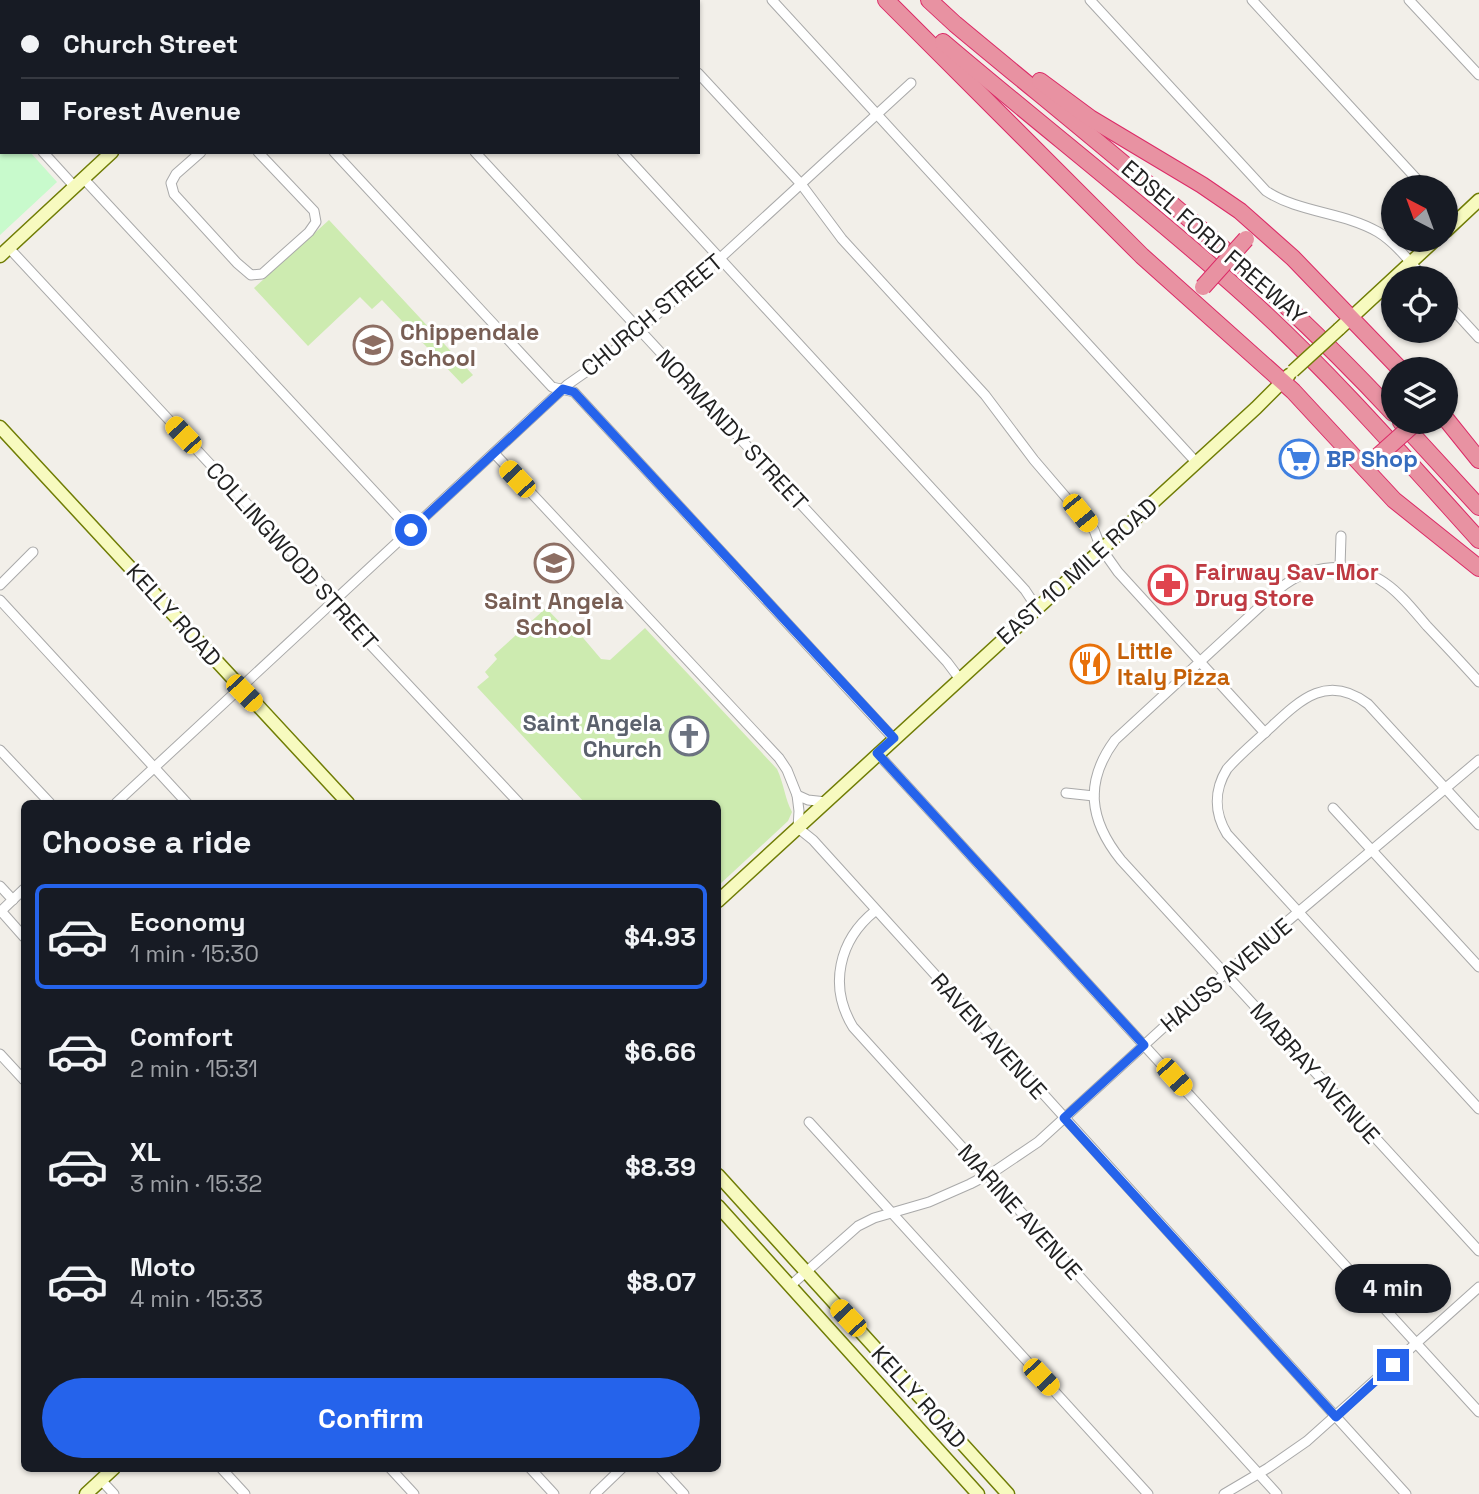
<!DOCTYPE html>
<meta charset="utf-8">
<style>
body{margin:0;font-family:"Space Grotesk",sans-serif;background:#20242c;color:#f1f3f6;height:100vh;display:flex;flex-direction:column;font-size:26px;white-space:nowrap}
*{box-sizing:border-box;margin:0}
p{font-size:23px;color:#9ea1a6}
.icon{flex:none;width:38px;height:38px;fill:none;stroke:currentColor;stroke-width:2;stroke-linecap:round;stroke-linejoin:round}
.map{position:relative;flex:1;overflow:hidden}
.drawer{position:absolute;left:21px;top:800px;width:700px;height:672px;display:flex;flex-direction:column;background:#171b24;border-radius:10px;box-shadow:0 2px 5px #0004}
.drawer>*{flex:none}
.guide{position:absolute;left:0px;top:0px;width:700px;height:154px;box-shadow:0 2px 5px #0004;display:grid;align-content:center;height:154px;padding:0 21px;background:#171b24}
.needle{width:46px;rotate:319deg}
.buttons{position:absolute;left:1381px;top:175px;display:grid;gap:14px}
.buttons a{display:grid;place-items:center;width:77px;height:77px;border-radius:50%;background:#171b24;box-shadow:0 2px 5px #0004;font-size:35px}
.end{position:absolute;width:32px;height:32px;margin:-16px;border:9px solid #2563eb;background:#fff;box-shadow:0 0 0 4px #fff}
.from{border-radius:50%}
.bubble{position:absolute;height:49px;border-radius:24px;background:#171b24;box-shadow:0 2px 5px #0004;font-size:23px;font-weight:600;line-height:49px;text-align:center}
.car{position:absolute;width:21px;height:42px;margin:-21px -10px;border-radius:9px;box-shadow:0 0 5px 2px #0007;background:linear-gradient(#f5c518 24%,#345 0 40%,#f5c518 0 76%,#345 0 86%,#f5c518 0)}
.guide b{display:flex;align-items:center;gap:24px;height:66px;font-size:26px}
.guide b+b{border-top:2px solid #363941}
.guide i{width:18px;height:18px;background:#f1f3f6}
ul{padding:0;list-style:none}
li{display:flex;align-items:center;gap:21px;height:105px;margin:0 14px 10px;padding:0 7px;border:4px solid transparent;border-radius:10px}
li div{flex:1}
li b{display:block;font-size:26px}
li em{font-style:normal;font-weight:600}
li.selected{border-color:#2563eb}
li>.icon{width:63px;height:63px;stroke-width:1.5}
h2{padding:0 21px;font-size:32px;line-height:84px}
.cta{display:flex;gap:14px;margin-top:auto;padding:14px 21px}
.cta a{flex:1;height:80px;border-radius:42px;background:#2563eb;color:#fff;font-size:28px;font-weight:600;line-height:80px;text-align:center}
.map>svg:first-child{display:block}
.grass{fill:#cdebb0}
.park{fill:#c8facc}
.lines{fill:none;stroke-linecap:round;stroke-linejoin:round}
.street-casing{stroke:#a9a9a9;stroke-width:11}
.secondary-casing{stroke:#707d05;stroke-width:15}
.highway-casing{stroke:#dc2a67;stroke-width:18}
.street{stroke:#fff;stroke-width:9}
.secondary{stroke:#f7fabf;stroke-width:12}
.highway{stroke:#e892a2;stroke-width:16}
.secondary-bridge-casing{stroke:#707d05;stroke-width:15;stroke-linecap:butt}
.highway-bridge-casing{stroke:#dc2a67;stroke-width:18;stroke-linecap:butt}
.secondary-bridge{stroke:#f7fabf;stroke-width:12}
.highway-bridge{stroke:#e892a2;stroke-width:16}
.route{stroke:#2563eb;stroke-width:9}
.labels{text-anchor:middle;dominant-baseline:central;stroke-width:6;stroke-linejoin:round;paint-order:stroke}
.street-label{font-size:23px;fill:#222;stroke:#fff}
.education-label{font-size:23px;font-weight:bold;fill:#785e54;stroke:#fff;text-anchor:start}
.shop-label{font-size:23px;font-weight:bold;fill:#366cbe;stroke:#fff;text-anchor:start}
.health-label{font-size:23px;font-weight:bold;fill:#be3a42;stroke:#fff;text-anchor:start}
.food-label{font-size:23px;font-weight:bold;fill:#c56008;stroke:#fff;text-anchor:start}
.worship-label{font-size:23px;font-weight:bold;fill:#5b616d;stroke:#fff;text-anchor:end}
</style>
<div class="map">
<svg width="1479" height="1494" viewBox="0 0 1479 1494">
<rect width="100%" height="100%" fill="#f2efe9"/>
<!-- grass -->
<g class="grass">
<polygon points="329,220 473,375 462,384 382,300 372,309 360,297 308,346 254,288"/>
<path d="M546 608 574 637 579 633 601 659 610 660 645 628 777 769C784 784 785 799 792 812L788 821 718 886V803H585L477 687 489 677 485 672 497 659 494 655Z"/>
</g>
<!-- park -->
<polygon class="park" points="0,119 2,152 30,152 57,182 0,235"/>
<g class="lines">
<defs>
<g id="street">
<polyline points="52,0 54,2"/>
<polyline points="201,0 203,2"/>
<polyline points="334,0 336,2"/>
<polyline points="480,0 482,2"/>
<polyline points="631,0 632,2"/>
<polyline points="772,0 1196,462"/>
<path d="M1090 0 1266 191C1299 213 1344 212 1378 232 1396 243 1410 262 1424 278"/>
<polyline points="1252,0 1424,187"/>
<polyline points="1409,0 1479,75"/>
<polyline points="698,73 801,184 842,239 985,395 1034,460 1094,530 1101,548 1118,572 1265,733"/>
<polyline points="0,106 2,108"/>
<polyline points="43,152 74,186"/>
<polyline points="201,152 176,174 171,183 174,194 237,263 251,275 262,274 309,232 316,222 314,211 258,152"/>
<polyline points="334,152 552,387 574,392 894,739"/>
<polyline points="475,152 947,662 959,678"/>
<polyline points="622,152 1025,590 1037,608"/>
<polyline points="83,178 410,530"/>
<polyline points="1446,211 1455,222"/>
<polyline points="9,248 330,593 336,608 519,803"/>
<polyline points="1446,302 1479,338"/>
<polyline points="494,453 779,758 787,770 797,795"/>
<polyline points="1340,567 1341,536"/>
<polyline points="0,585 33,552"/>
<polyline points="0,600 187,803"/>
<path d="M1479 682C1462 663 1445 645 1427 626 1414 611 1401 594 1385 583 1352 559 1310 564 1279 589L1115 740C1084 782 1089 820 1121 860L1479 1251"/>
<polyline points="0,750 50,803"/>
<polyline points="877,753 1479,1412"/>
<polyline points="1066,793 1094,796"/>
<polyline points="826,802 808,800 797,795 799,811 798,828 813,840 1406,1494"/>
<polyline points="116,803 567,385 600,362 680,295 911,83"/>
<polyline points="1333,808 1479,967"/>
<path d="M1479 825 1368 704C1327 673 1300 700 1270 728 1256 741 1240 754 1227 769 1214 790 1214 813 1227 834L1479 1109"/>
<polyline points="0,886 13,900"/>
<polyline points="1,911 24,937"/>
<path d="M875 911C839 940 828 986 853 1027L1277 1494"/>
<polyline points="0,912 24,889"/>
<polyline points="0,1054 24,1080"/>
<polyline points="809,1122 1148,1494"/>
<polyline points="790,1286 858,1226 874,1218 929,1202 970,1184 995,1171 1038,1142 1188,1005 1479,760"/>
<polyline points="221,1468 245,1494"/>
<polyline points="390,1468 414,1494"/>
<polyline points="530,1468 554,1494"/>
<polyline points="660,1468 684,1494"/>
<polyline points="101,1480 114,1494"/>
<polyline points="595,1494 622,1468"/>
<polyline points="1224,1494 1268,1468 1307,1441 1479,1287"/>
</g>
<g id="secondary">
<polyline points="276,2 278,0"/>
<polyline points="1446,231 1479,200"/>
<polyline points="0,256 112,152"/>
<polyline points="1339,329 1435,240"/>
<polyline points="0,427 348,803"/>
<polyline points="718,901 1256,408 1289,375"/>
<polyline points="718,1175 1008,1494"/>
<polyline points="718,1206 978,1494"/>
<polyline points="86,1494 114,1468"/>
</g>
<g id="highway">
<polyline points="886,0 1142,256 1293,391 1394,500 1479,568"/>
<path d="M929 0 955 24C1106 150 1259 268 1393 413"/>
<path d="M943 42C1044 128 1149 209 1248 298 1331 373 1404 457 1479 540"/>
<polyline points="1040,81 1090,118 1202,185 1240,211 1293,258 1400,369"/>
<polyline points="1446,419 1479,460"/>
<polyline points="1401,422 1479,507"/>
</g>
</defs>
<!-- street casing -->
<use href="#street" class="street-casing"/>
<!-- secondary casing -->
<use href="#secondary" class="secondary-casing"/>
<!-- highway casing -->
<use href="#highway" class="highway-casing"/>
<!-- street -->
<use href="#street" class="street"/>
<!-- secondary -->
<use href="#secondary" class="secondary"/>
<!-- highway -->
<use href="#highway" class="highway"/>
<defs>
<polyline id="secondary-bridge" points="1293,371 1339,329"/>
<g id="highway-bridge">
<polyline points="1203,287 1246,239"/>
<polyline points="1376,458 1416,422"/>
</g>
</defs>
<!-- secondary-bridge casing -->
<use href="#secondary-bridge" class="secondary-bridge-casing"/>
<!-- highway-bridge casing -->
<use href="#highway-bridge" class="highway-bridge-casing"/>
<!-- secondary-bridge -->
<use href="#secondary-bridge" class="secondary-bridge"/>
<!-- highway-bridge -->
<use href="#highway-bridge" class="highway-bridge"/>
</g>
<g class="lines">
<!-- route -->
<polyline class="route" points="411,530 563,389 574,392 894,738 877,753 1144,1045 1064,1118 1336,1417 1393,1365"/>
</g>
<!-- icons -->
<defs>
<symbol id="school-ring" viewBox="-11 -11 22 22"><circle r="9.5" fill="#fff" stroke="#8d6e63" stroke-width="1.5"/><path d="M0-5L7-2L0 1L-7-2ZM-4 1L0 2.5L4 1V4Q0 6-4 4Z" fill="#8d6e63"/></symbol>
<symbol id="supermarket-ring" viewBox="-11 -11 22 22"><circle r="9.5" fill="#fff" stroke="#3f7fe0" stroke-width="1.5"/><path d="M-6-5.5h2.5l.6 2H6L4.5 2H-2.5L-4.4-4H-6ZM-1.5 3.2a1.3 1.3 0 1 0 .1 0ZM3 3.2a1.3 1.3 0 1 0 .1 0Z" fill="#3f7fe0"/></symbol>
<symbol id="pharmacy-ring" viewBox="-11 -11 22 22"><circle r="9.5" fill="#fff" stroke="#e0444e" stroke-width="1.5"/><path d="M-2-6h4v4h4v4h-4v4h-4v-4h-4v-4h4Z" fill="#e0444e"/></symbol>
<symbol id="restaurant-ring" viewBox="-11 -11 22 22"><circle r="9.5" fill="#fff" stroke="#e8710a" stroke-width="1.5"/><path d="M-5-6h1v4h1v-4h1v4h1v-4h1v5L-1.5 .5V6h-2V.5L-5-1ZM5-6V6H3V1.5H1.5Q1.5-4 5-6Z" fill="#e8710a"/></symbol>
<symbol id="church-ring" viewBox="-11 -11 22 22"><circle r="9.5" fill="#fff" stroke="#6b7280" stroke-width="1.5"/><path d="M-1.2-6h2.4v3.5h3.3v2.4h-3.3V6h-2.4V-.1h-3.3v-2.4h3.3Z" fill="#6b7280"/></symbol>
</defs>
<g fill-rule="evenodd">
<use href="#school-ring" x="351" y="323" width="44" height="44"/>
<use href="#supermarket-ring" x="1277" y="437" width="44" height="44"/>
<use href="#school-ring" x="532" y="541" width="44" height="44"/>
<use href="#pharmacy-ring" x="1146" y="563" width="44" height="44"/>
<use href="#restaurant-ring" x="1068" y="642" width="44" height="44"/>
<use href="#church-ring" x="667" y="714" width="44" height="44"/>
</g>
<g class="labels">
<!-- street labels -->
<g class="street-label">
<text transform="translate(1214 242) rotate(41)">EDSEL FORD FREEWAY</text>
<text transform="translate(652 315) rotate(-40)">CHURCH STREET</text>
<text transform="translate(732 430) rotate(47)">NORMANDY STREET</text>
<text transform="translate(292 556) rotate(48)">COLLINGWOOD STREET</text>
<text transform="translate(1077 571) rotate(-42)">EAST 10 MILE ROAD</text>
<text transform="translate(174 615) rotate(48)">KELLY ROAD</text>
<text transform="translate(1226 975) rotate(-40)">HAUSS AVENUE</text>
<text transform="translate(989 1036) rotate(48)">RAVEN AVENUE</text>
<text transform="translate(1315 1073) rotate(48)">MABRAY AVENUE</text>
<text transform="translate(1020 1212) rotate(48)">MARINE AVENUE</text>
<text transform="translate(919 1397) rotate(48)">KELLY ROAD</text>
</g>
<!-- education labels -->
<g class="education-label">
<text x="400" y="332">Chippendale<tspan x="400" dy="26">School</tspan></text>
<text x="554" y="601" text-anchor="middle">Saint Angela<tspan x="554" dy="26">School</tspan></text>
</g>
<!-- shop labels -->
<g class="shop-label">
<text x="1326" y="459">BP Shop</text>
</g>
<!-- health labels -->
<g class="health-label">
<text x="1195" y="572">Fairway Sav-Mor<tspan x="1195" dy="26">Drug Store</tspan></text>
</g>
<!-- food labels -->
<g class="food-label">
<text x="1117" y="651">Little<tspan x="1117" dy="26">Italy Pizza</tspan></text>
</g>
<!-- worship labels -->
<g class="worship-label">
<text x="662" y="723">Saint Angela<tspan x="662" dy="26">Church</tspan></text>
</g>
</g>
</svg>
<div class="buttons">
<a><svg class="needle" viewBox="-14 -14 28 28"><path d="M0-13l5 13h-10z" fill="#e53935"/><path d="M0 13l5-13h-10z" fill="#9ea1a6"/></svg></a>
<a><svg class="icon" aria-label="locate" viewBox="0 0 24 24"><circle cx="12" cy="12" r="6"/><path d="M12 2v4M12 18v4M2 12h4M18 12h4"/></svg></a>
<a><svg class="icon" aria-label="layers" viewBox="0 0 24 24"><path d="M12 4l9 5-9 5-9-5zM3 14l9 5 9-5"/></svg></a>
</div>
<i class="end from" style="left:411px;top:530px"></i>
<i class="end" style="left:1393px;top:1365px"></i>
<div class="bubble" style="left:1335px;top:1264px;width:116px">4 min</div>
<i class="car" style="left:183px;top:435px;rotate:317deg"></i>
<i class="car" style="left:517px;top:479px;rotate:317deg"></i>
<i class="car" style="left:1080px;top:513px;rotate:141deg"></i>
<i class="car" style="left:244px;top:693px;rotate:136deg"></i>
<i class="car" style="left:1174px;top:1077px;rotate:138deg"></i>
<i class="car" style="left:848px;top:1318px;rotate:317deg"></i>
<i class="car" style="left:1041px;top:1377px;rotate:137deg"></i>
<div class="guide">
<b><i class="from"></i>Church Street</b>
<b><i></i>Forest Avenue</b>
</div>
<section class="drawer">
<h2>Choose a ride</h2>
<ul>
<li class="selected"><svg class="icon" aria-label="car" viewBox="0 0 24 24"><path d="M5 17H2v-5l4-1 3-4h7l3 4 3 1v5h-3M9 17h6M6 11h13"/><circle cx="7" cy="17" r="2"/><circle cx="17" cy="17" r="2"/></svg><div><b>Economy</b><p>1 min · 15:30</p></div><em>$4.93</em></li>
<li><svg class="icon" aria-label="car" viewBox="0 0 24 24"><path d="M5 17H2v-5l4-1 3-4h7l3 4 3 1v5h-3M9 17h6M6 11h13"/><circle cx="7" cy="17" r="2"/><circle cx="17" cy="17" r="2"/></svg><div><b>Comfort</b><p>2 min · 15:31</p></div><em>$6.66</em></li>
<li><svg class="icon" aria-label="car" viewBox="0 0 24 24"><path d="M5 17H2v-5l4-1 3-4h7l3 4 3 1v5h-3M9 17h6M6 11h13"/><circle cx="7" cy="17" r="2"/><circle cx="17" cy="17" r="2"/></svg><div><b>XL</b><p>3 min · 15:32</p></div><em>$8.39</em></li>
<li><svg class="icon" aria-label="car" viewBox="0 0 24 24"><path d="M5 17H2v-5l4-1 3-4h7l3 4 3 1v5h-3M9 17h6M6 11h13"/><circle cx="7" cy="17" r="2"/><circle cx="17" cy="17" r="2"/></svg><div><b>Moto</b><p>4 min · 15:33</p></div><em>$8.07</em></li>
</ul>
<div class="cta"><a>Confirm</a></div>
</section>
</div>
